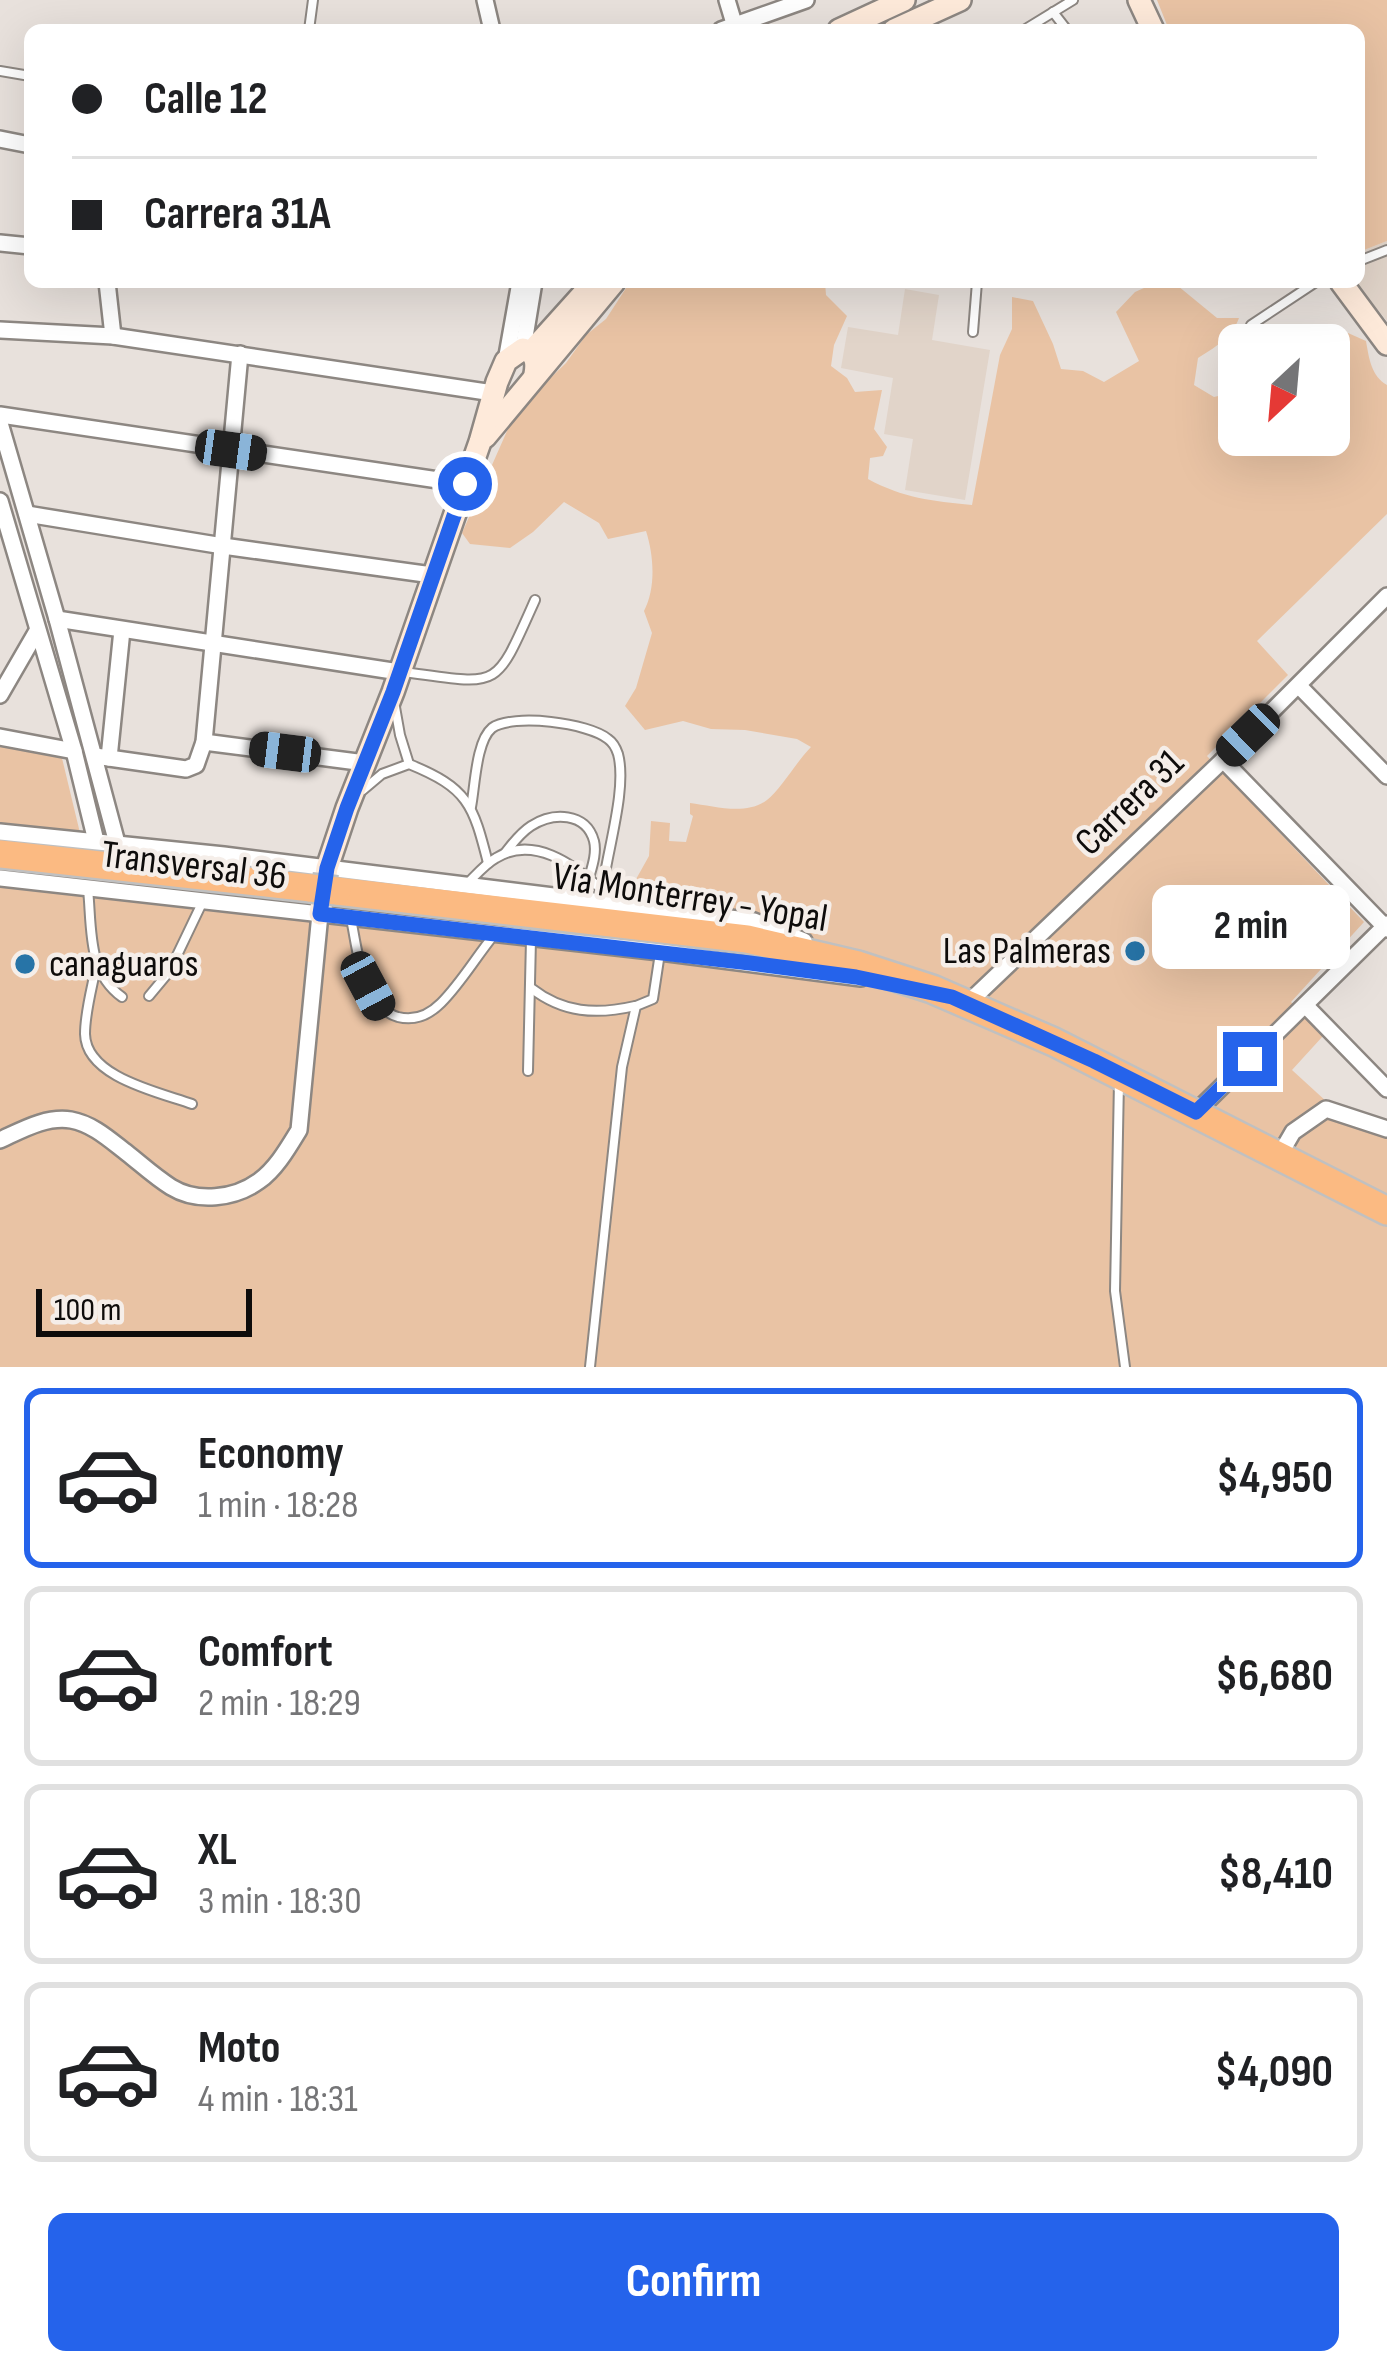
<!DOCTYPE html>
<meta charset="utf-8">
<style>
body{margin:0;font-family:"Sofia Sans Condensed",sans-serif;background:#f6f6f6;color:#202124;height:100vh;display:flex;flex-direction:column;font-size:45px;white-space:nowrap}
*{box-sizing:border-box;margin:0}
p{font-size:39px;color:#757577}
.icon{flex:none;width:66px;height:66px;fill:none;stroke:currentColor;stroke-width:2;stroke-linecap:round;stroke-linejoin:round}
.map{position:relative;height:1367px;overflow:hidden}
.details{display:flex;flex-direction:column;background:#fff;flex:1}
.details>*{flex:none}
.guide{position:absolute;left:24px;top:24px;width:1341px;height:264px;border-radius:18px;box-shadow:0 12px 48px #0002;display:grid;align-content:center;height:264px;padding:0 48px;background:#fff}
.needle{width:78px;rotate:206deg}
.fabs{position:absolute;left:1218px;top:324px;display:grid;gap:24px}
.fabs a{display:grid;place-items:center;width:132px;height:132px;border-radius:18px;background:#fff;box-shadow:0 12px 48px #0002;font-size:60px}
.scale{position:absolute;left:36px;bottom:30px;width:216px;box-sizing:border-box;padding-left:12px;border:6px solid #0e0c0b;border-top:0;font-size:33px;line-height:42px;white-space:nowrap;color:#0e0c0b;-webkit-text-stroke:9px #f5eee9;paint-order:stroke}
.end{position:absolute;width:54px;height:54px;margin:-27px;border:15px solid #2563eb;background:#fff;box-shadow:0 0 0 6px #fff}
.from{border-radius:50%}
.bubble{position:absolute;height:84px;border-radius:18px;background:#fff;box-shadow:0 12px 48px #0002;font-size:39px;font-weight:700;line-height:84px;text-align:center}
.car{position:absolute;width:36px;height:72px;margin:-36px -18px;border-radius:15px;box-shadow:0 0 9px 3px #0007;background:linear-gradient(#222 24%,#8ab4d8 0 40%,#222 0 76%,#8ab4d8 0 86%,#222 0)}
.guide b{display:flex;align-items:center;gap:42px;height:114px;font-size:45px}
.guide b+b{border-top:3px solid #e0e0e0}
.guide i{width:30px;height:30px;background:#202124}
ul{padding:21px 0 0;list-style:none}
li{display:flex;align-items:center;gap:36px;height:180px;margin:0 24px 18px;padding:0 24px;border:6px solid #e0e0e0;border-radius:18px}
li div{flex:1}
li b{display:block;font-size:45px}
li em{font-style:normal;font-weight:700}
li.selected{border-color:#2563eb}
li>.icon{width:108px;height:108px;stroke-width:1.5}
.primary-button{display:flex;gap:24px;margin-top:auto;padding:24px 48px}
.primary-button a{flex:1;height:138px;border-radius:18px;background:#2563eb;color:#fff;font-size:48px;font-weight:700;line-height:138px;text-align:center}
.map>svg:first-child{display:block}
.built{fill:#e1d4c9}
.green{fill:#e9c3a4}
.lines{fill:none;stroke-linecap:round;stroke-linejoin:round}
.lane-casing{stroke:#8d8782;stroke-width:12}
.street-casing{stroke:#8d8782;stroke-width:20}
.secondary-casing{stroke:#8d8782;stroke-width:26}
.highway-casing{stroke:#c0c0c0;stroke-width:32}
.lane{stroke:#fff;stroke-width:8}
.street{stroke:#fff;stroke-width:15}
.secondary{stroke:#feeada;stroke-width:21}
.highway{stroke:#fbba82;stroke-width:27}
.highway-bridge-casing{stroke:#c0c0c0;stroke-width:32;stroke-linecap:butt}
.highway-bridge{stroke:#fbba82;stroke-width:27}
.route{stroke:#2563eb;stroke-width:15}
.poi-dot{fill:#2774a7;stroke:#f5eee9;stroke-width:4.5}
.labels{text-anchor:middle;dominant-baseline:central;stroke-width:9;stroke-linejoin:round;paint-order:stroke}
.street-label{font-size:39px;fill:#0e0c0b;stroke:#f5eee9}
.poi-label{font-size:39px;fill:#0e0c0b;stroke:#f5eee9;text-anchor:end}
</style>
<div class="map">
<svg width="1387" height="1367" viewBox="0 0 1387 1367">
<rect width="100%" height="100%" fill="#e8e1dc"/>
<!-- built -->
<g class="built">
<polygon points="1387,241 1387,321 1355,282 1359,282 1359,252"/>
<polygon points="905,289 939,295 932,340 990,350 965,500 905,490 913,439 884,434 893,378 841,368 848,327 898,335"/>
</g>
<!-- green -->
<g class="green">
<polygon points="1157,0 1387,0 1387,241 1359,252 1359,30 1169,30"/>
<path d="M630 282H825L826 295 847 316 834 345 831 366 847 378 855 392 882 390 874 429 887 447 883 456 870 458 868 479C903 498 932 501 972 505L1000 355 1012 329V297L1033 301 1053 344 1061 369 1083 371 1104 382 1139 361 1116 312 1135 292 1155 283 1178 286 1217 318H1239C1232 338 1215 347 1198 358L1194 385 1214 397 1239 391V435H1329V345H1326L1348 333 1366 341C1369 358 1371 376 1387 385V514L1257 641 1288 675 1207 756 1364 922 1291 1002 1323 1036 1292 1070 1327 1102 1387 1122V1367H0V742L61 754 87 862 626 922V882L635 881 649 856 651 821 670 823 669 841 686 842 693 816 690 814V803C714 806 746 816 767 800 781 789 797 761 811 747L797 739 745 730 711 729 683 721 645 730 625 706 636 688 652 633 644 611C656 588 654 556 646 531L608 539 599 523 564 502 533 532 510 548 470 544 462 533 511 422 540 388 566 363 586 335 606 319Z"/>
</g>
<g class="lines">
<defs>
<g id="lane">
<polyline points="1053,12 1067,30"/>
<polyline points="309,30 313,0"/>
<polyline points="1024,30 1073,0"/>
<polyline points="0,71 30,76"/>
<polyline points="1359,261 1387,250"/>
<polyline points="1251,325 1316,282"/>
<polyline points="973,332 977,282"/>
<path d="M404 672C501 685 494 692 535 600"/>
<polyline points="395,707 400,735 409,764"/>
<path d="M363 790 382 774 409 764C468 788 473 804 488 863"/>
<path d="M471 807C475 787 476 741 492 728 513 713 589 723 608 739 614 743 616 748 618 754 628 791 604 860 601 901"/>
<path d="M505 853C513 843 520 833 531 826 553 812 586 812 594 841 597 853 592 867 589 878"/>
<path d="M467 884C476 875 485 864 496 858 533 835 573 864 601 889"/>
<path d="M88 889C92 928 87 972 122 997"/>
<path d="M351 919C358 951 361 1006 398 1017 414 1021 429 1015 441 1003 461 983 476 957 494 935"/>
<path d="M96 967C92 988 85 1012 85 1034 86 1077 158 1092 192 1104"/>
<path d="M531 988C563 1013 596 1015 635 1006"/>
<polyline points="149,996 169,972 203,901"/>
<polyline points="528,1071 531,939"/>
<polyline points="1119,1081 1115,1291 1125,1367"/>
<polyline points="590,1367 622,1067 636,1006 653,999 660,953"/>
</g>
<g id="street">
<polyline points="485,0 492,30"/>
<polyline points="727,0 736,30"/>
<polyline points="721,30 806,0"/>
<polyline points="0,139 30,145"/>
<polyline points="0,243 30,246"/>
<polyline points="107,282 113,336"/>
<polyline points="0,330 113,336 493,393"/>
<polyline points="523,349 534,282"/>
<polyline points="506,361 520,282"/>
<polyline points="0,415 465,484"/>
<polyline points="0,423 57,619 117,843"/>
<polyline points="0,501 74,751 96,841"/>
<polyline points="27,514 223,546 432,575"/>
<polyline points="57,619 399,672"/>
<polyline points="1299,686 1387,776"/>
<polyline points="0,695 37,631"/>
<polyline points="0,737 74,751"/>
<polyline points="204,742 365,763"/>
<polyline points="95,756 186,769 196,765 204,742 240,354"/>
<polyline points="109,758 122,630"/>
<polyline points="1223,760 1387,929"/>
<polyline points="0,832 224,855 754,921 804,941"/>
<polyline points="0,878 660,952 861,978"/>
<polyline points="967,1004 1223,760 1387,596"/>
<polyline points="1305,1005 1387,1089"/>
<polyline points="1196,1112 1387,924"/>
<path d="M0 1140C22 1130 46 1116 71 1120 93 1124 110 1140 127 1153 141 1164 155 1177 171 1187 197 1203 234 1199 259 1181 276 1169 288 1148 299 1130L320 914"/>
<polyline points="1279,1156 1293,1132 1326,1109 1387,1129"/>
</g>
<g id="secondary">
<polyline points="1139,0 1153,30"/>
<polyline points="839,30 904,0"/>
<polyline points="894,30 960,0"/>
<polyline points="1341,282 1387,344"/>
<polyline points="531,352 594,282"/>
<polyline points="485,437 614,282"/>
<path d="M320 914 327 868 347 808 393 692 480 442 497 382 506 361 523 349C536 353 537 362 535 374"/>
</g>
<g id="highway">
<polyline points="0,854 311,888"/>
<polyline points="337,891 747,939 858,965 932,989 1054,1042 1387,1211"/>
</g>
</defs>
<!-- lane casing -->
<use href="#lane" class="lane-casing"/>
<!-- street casing -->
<use href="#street" class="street-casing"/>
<!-- secondary casing -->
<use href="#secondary" class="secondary-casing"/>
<!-- highway casing -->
<use href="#highway" class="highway-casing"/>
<!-- lane -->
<use href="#lane" class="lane"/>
<!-- street -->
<use href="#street" class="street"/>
<!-- secondary -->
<use href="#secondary" class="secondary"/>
<!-- highway -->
<use href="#highway" class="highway"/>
<defs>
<polyline id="highway-bridge" points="311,888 337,891"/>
</defs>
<!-- highway-bridge casing -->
<use href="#highway-bridge" class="highway-bridge-casing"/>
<!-- highway-bridge -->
<use href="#highway-bridge" class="highway-bridge"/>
</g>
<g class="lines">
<!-- route -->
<polyline class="route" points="465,484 393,692 347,808 327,868 320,914 750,963 856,977 952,997 1094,1061 1196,1112 1250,1059"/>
</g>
<!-- markers -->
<g class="poi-dot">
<circle cx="1135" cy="951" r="12"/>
<circle cx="25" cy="964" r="12"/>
</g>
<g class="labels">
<!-- street labels -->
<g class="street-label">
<text transform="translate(1130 803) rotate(-44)">Carrera 31</text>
<text transform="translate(194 866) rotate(7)">Transversal 36</text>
<text transform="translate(690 898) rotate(9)">Vía Monterrey - Yopal</text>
</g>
<!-- poi labels -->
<g class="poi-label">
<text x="1111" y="951">Las Palmeras</text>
<text x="49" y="964" text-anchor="start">canaguaros</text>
</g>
</g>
</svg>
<div class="fabs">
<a><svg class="needle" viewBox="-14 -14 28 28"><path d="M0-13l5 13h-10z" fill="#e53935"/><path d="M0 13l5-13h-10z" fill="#757577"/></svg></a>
</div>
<div class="scale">100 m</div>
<i class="end from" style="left:465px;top:484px"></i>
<i class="end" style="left:1250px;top:1059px"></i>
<div class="bubble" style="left:1152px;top:885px;width:198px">2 min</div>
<i class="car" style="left:231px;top:450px;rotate:98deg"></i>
<i class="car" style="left:1248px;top:735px;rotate:226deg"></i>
<i class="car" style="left:285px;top:752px;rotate:277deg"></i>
<i class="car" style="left:368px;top:986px;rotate:152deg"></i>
<div class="guide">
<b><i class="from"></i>Calle 12</b>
<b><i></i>Carrera 31A</b>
</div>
</div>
<section class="details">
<ul>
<li class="selected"><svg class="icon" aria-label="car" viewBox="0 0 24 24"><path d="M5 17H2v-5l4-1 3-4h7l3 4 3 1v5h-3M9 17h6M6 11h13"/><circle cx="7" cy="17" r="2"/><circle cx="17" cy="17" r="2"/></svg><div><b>Economy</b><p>1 min · 18:28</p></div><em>$4,950</em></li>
<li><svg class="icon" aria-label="car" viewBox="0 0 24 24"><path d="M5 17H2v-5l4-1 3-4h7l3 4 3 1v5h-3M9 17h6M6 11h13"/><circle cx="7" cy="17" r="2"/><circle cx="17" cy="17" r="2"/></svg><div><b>Comfort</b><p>2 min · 18:29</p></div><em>$6,680</em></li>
<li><svg class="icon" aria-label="car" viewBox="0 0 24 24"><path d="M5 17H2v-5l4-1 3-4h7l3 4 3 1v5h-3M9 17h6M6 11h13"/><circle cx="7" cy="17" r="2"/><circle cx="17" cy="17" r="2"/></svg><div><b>XL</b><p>3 min · 18:30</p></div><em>$8,410</em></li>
<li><svg class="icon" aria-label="car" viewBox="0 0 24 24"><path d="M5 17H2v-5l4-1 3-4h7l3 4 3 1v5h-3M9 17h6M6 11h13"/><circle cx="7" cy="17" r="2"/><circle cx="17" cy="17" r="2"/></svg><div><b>Moto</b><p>4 min · 18:31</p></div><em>$4,090</em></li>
</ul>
<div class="primary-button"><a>Confirm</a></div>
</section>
